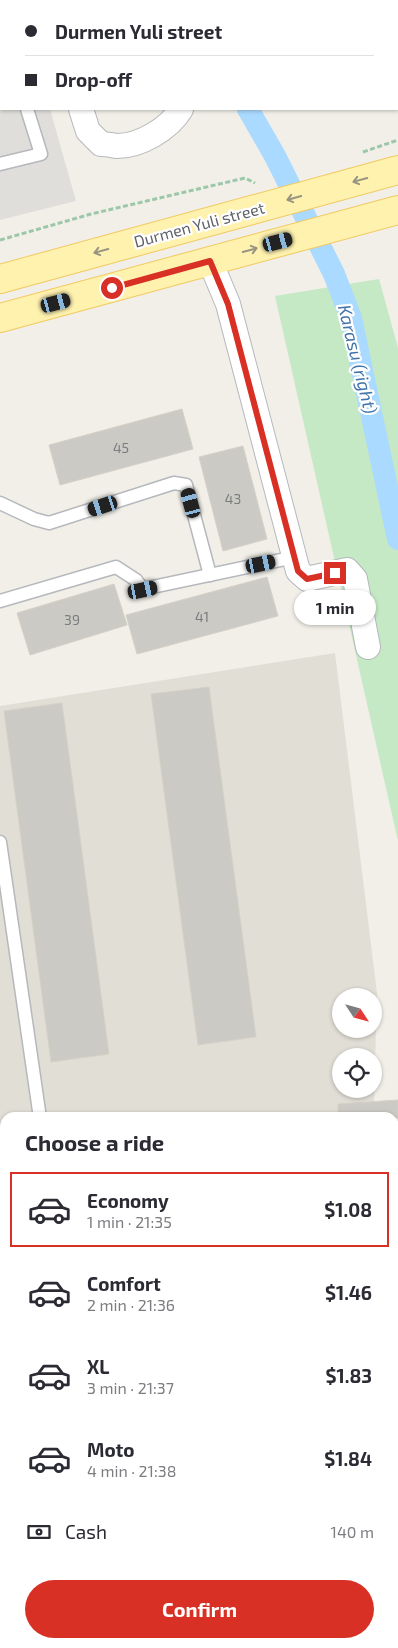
<!DOCTYPE html>
<meta charset="utf-8">
<style>
body{margin:0;font-family:"Exo 2",sans-serif;background:#f7f7f7;color:#2b2b33;height:100vh;display:flex;flex-direction:column;font-size:19px;white-space:nowrap}
*{box-sizing:border-box;margin:0}
p{font-size:16px;color:#7c7c81}
.icon{flex:none;width:28px;height:28px;fill:none;stroke:currentColor;stroke-width:2;stroke-linecap:round;stroke-linejoin:round}
.map{position:relative;flex:1;overflow:hidden}
.side{position:absolute;left:0px;top:1112px;width:399px;height:536px;display:flex;flex-direction:column;background:#fff;border-radius:15px 15px 0 0;box-shadow:0 1px 4px #0004}
.side>*{flex:none}
.banner{position:absolute;left:0px;top:0px;width:399px;height:110px;box-shadow:0 1px 4px #0004;display:grid;align-content:center;height:110px;padding:0 25px;background:#fff}
.needle{width:32px;rotate:126deg}
.tools{position:absolute;left:332px;top:988px;display:grid;gap:10px}
.tools a{display:grid;place-items:center;width:50px;height:50px;border-radius:50%;background:#fff;box-shadow:0 1px 4px #0004;font-size:25px}
.end{position:absolute;width:22px;height:22px;margin:-11px;border:6px solid #d93025;background:#fff;box-shadow:0 0 0 2px #fff}
.from{border-radius:50%}
.bubble{position:absolute;height:35px;border-radius:18px;background:#fff;box-shadow:0 1px 4px #0004;font-size:16px;font-weight:700;line-height:35px;text-align:center}
.car{position:absolute;width:15px;height:30px;margin:-15px -8px;border-radius:6px;box-shadow:0 0 4px 1px #0007;background:linear-gradient(#222 24%,#8ab4d8 0 40%,#222 0 76%,#8ab4d8 0 86%,#222 0)}
.banner b{display:flex;align-items:center;gap:18px;height:48px;font-size:19px}
.banner b+b{border-top:1px solid #e1e1e2}
.banner i{width:12px;height:12px;background:#2b2b33}
ul{padding:0;list-style:none}
li{display:flex;align-items:center;gap:15px;height:75px;margin:0 10px 8px;padding:0 15px;border:2px solid transparent;border-radius:0px}
li div{flex:1}
li b{display:block;font-size:19px}
li em{font-style:normal;font-weight:700}
li.selected{border-color:#d93025}
li>.icon{width:45px;height:45px;stroke-width:1.5}
h2{padding:0 25px;font-size:22px;line-height:60px}
.pay{display:flex;align-items:center;gap:12px;height:55px;padding:0 25px;font-size:19px}
.pay p{margin-inline-start:auto}
.primary-button{display:flex;gap:10px;margin-top:auto;padding:10px 25px}
.primary-button a{flex:1;height:58px;border-radius:30px;background:#d93025;color:#fff;font-size:20px;font-weight:700;line-height:58px;text-align:center}
.map>svg:first-child{display:block}
.industrial{fill:#e0deda}
.education{fill:#e1ded6;fill-rule:evenodd}
.green{fill:#c5e8c5}
.lines{fill:none;stroke-linecap:round;stroke-linejoin:round}
.stream{stroke:#aadaff;stroke-width:6}
.canal{stroke:#aadaff;stroke-width:22}
.building{fill:#cccac5;stroke:#d6d1c6}
.lane-casing{stroke:#b5b8bc;stroke-width:15}
.street-casing{stroke:#b5b8bc;stroke-width:26}
.primary-casing{stroke:#f2c960;stroke-width:30}
.path{stroke:#9cc7a9;stroke-width:3;stroke-dasharray:5 2.5;stroke-linecap:butt}
.lane{stroke:#fff;stroke-width:12}
.street{stroke:#fff;stroke-width:24}
.primary{stroke:#fff2af;stroke-width:28}
.oneway{stroke:#979581}
.route{stroke:#d93025;stroke-width:6}
.labels{text-anchor:middle;dominant-baseline:central;stroke-width:4.5;stroke-linejoin:round;paint-order:stroke}
.number-label{font-size:14px;fill:#7a7d7f}
.street-label{font-size:16px;fill:#5f6368;stroke:#fff}
.water-label{font-size:18px;font-style:italic;fill:#4174aa;stroke:#fff}
</style>
<div class="map">
<svg width="398" height="1648" viewBox="0 0 398 1648">
<rect width="100%" height="100%" fill="#f1efe8"/>
<!-- industrial -->
<polygon class="industrial" points="0,0 20,1 1,1 1,109 50,109 76,201 0,220"/>
<!-- education -->
<g class="education">
<path d="M335 653 377 993 374 1101 380 1117 5 1118V1644H258L256 1648H0V706ZM341 996H374V1029H341ZM341 1056H374V1089H341Z"/>
<polygon points="394,1459 398,1483 398,1508 394,1510"/>
</g>
<!-- green -->
<polygon class="green" points="379,279 398,348 398,841 275,296"/>
<g class="lines">
<!-- stream -->
<polyline class="stream" points="299,1 299,0"/>
<!-- canal -->
<g class="canal">
<polyline points="227,1 227,0"/>
<polyline points="248,109 275,156 334,274 351,318 398,539"/>
<polyline points="394,1541 398,1539"/>
<polyline points="291,1648 293,1644"/>
</g>
</g>
<!-- building -->
<g class="building">
<polygon points="182,409 193,449 60,485 49,445"/>
<polygon points="243,446 267,539 223,551 199,457"/>
<polygon points="267,577 278,616 137,654 126,615"/>
<polygon points="114,584 127,625 30,655 17,613"/>
<polygon points="209,687 256,1037 198,1045 151,694"/>
<polygon points="62,703 109,1054 51,1062 4,711"/>
<polygon points="398,1100 398,1118 338,1118 338,1104"/>
</g>
<g class="lines">
<defs>
<g id="lane">
<polyline points="0,18 1,22"/>
<polyline points="0,164 41,154 27,109"/>
<polyline points="0,503 34,519 49,523 174,483 186,485 210,575"/>
<polyline points="0,601 116,567 136,580 143,589 295,557"/>
<polyline points="0,842 40,1118"/>
<polyline points="0,1179 5,1179"/>
<polyline points="0,1620 5,1619"/>
</g>
<g id="street">
<polyline points="50,0 50,1"/>
<polyline points="196,1 196,0"/>
<path d="M81 109 88 131 101 144C106 144 111 145 117 146 140 146 169 129 181 109"/>
<polyline points="210,261 228,304 298,571 307,579 347,570 355,579 368,647"/>
</g>
<g id="primary">
<polyline points="0,279 398,170"/>
<polyline points="0,318 398,210"/>
</g>
</defs>
<!-- lane casing -->
<use href="#lane" class="lane-casing"/>
<!-- street casing -->
<use href="#street" class="street-casing"/>
<!-- primary casing -->
<use href="#primary" class="primary-casing"/>
<!-- path -->
<g class="path">
<polyline points="363,152 398,140"/>
<polyline points="0,240 91,214 245,178 255,183"/>
</g>
<!-- lane -->
<use href="#lane" class="lane"/>
<!-- street -->
<use href="#street" class="street"/>
<!-- primary -->
<use href="#primary" class="primary"/>
</g>
<!-- one-way arrows -->
<defs><path id="oneway-shaft" d="M-6 0H5M1.5-3L5.5 0L1.5 3" fill="none" stroke-width="1.6" stroke-linecap="round" stroke-linejoin="round" transform="scale(1.25)"/></defs>
<g class="oneway">
<use href="#oneway-shaft" transform="translate(360 180) rotate(165)"/>
<use href="#oneway-shaft" transform="translate(294 198) rotate(164)"/>
<use href="#oneway-shaft" transform="translate(250 250) rotate(-15)"/>
<use href="#oneway-shaft" transform="translate(101 251) rotate(165)"/>
</g>
<g class="lines">
<!-- route -->
<polyline class="route" points="112,288 210,261 228,304 298,571 307,579 335,573"/>
</g>
<g class="labels">
<!-- number labels -->
<g class="number-label">
<text x="121" y="447">45</text>
<text x="233" y="498">43</text>
<text x="202" y="616">41</text>
<text x="72" y="619">39</text>
</g>
<!-- street labels -->
<g class="street-label">
<text transform="translate(199 224) rotate(-15)">Durmen Yuli street</text>
</g>
<!-- water labels -->
<g class="water-label">
<text transform="translate(358 359) rotate(76)">Karasu (right)</text>
</g>
</g>
</svg>
<div class="tools">
<a><svg class="needle" viewBox="-14 -14 28 28"><path d="M0-13l5 13h-10z" fill="#e53935"/><path d="M0 13l5-13h-10z" fill="#7c7c81"/></svg></a>
<a><svg class="icon" aria-label="locate" viewBox="0 0 24 24"><circle cx="12" cy="12" r="6"/><path d="M12 2v4M12 18v4M2 12h4M18 12h4"/></svg></a>
</div>
<i class="end from" style="left:112px;top:288px"></i>
<i class="end" style="left:335px;top:573px"></i>
<div class="bubble" style="left:294px;top:590px;width:82px">1 min</div>
<i class="car" style="left:278px;top:242px;rotate:75deg"></i>
<i class="car" style="left:56px;top:303px;rotate:75deg"></i>
<i class="car" style="left:191px;top:503px;rotate:345deg"></i>
<i class="car" style="left:103px;top:506px;rotate:252deg"></i>
<i class="car" style="left:261px;top:564px;rotate:78deg"></i>
<i class="car" style="left:143px;top:590px;rotate:78deg"></i>
<div class="banner">
<b><i class="from"></i>Durmen Yuli street</b>
<b><i></i>Drop-off</b>
</div>
<section class="side">
<h2>Choose a ride</h2>
<ul>
<li class="selected"><svg class="icon" aria-label="car" viewBox="0 0 24 24"><path d="M5 17H2v-5l4-1 3-4h7l3 4 3 1v5h-3M9 17h6M6 11h13"/><circle cx="7" cy="17" r="2"/><circle cx="17" cy="17" r="2"/></svg><div><b>Economy</b><p>1 min · 21:35</p></div><em>$1.08</em></li>
<li><svg class="icon" aria-label="car" viewBox="0 0 24 24"><path d="M5 17H2v-5l4-1 3-4h7l3 4 3 1v5h-3M9 17h6M6 11h13"/><circle cx="7" cy="17" r="2"/><circle cx="17" cy="17" r="2"/></svg><div><b>Comfort</b><p>2 min · 21:36</p></div><em>$1.46</em></li>
<li><svg class="icon" aria-label="car" viewBox="0 0 24 24"><path d="M5 17H2v-5l4-1 3-4h7l3 4 3 1v5h-3M9 17h6M6 11h13"/><circle cx="7" cy="17" r="2"/><circle cx="17" cy="17" r="2"/></svg><div><b>XL</b><p>3 min · 21:37</p></div><em>$1.83</em></li>
<li><svg class="icon" aria-label="car" viewBox="0 0 24 24"><path d="M5 17H2v-5l4-1 3-4h7l3 4 3 1v5h-3M9 17h6M6 11h13"/><circle cx="7" cy="17" r="2"/><circle cx="17" cy="17" r="2"/></svg><div><b>Moto</b><p>4 min · 21:38</p></div><em>$1.84</em></li>
</ul>
<div class="pay"><svg class="icon" aria-label="cash" viewBox="0 0 24 24"><path d="M3 7h18v10H3z"/><circle cx="12" cy="12" r="2"/></svg>Cash<p>140 m</p></div>
<div class="primary-button"><a>Confirm</a></div>
</section>
</div>
